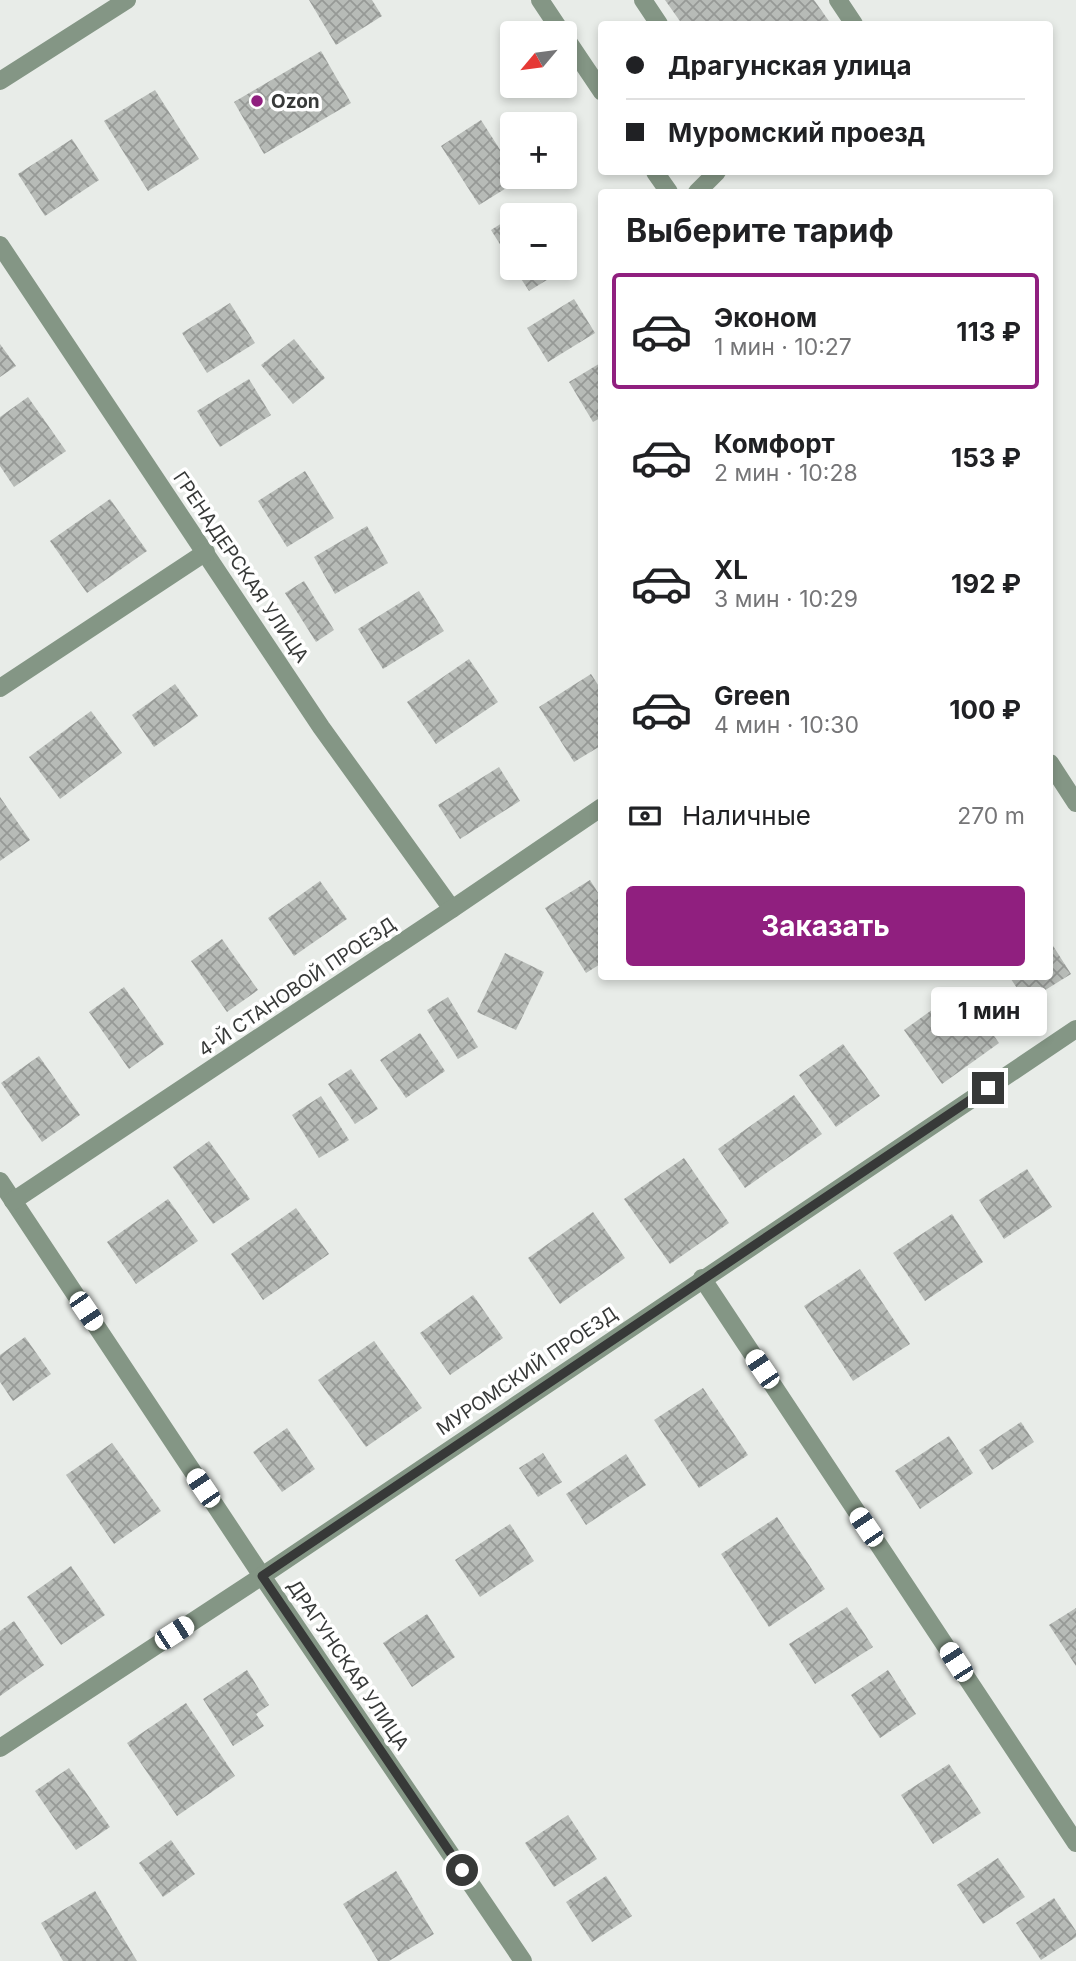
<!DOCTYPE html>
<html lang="ru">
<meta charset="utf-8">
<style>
body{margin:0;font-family:Inter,sans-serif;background:#f6f6f6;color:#202124;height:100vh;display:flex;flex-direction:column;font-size:26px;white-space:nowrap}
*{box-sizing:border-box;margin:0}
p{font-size:23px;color:#757577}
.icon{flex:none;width:38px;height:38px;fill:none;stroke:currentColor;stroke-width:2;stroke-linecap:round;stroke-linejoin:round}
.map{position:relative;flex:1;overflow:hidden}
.sheet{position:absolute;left:598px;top:189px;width:455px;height:791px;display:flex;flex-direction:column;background:#fff;border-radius:7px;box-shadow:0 4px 10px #0003}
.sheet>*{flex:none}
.banner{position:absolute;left:598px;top:21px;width:455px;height:154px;border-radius:7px;box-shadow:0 4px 10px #0003;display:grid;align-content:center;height:154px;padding:0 28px;background:#fff}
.needle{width:46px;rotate:241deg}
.fabs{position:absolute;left:500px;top:21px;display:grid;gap:14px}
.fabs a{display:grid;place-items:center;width:77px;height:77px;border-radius:7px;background:#fff;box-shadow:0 4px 10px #0003;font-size:35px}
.end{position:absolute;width:32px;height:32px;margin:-16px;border:9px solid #373938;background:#fff;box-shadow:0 0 0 4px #fff}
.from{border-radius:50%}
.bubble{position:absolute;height:49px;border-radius:7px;background:#fff;box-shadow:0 4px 10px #0003;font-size:23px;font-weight:700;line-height:49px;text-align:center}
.car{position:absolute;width:21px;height:42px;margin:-21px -10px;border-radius:9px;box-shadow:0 0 5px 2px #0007;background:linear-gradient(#fff 24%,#345 0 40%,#fff 0 76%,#345 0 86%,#fff 0)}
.banner b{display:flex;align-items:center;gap:24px;height:66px;font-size:26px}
.banner b+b{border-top:2px solid #e0e0e0}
.banner i{width:18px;height:18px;background:#202124}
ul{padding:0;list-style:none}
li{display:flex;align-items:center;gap:21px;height:116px;margin:0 14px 10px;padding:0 14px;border:4px solid transparent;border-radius:7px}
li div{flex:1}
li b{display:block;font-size:26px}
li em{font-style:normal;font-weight:700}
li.on{border-color:#901f7f}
li>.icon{width:63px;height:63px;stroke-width:1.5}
h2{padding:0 28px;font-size:32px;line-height:84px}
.pay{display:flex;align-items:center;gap:18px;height:77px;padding:0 28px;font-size:26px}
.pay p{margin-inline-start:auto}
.action{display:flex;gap:14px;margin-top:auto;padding:14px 28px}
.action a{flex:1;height:80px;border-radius:7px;background:#901f7f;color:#fff;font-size:28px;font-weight:700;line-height:80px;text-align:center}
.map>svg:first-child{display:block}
.building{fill:url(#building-cross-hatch)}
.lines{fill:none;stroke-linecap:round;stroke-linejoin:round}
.minor{stroke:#849685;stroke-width:18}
.route{stroke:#373938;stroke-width:9}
.poi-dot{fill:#901f7f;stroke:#fff;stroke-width:2.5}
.labels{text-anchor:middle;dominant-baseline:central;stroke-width:7;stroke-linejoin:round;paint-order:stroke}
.poi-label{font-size:19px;font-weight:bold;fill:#373938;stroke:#fff;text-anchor:start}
.street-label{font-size:19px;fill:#373938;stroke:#fff}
</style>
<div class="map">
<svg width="1076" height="1961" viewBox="0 0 1076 1961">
<defs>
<pattern id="building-cross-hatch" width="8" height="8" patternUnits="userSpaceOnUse" patternTransform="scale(1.75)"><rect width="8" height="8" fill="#b7bbb7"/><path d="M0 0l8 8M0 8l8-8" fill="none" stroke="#969996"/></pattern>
</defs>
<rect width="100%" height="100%" fill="#e8ece8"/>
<!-- building -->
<g class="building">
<polygon points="309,0 372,0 382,16 336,45"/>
<polygon points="665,0 814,0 831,24 682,24"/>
<polygon points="321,51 351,103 264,154 234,102"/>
<polygon points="155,90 199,159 148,191 104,121"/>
<polygon points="481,120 513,170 513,177 517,177 519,180 479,205 441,146"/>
<polygon points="72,139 99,180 45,216 18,174"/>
<polygon points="532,204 540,215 515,215"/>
<polygon points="513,216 513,265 491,230"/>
<polygon points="565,256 571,265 529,291 514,268 565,268"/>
<polygon points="574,299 595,333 548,362 527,328"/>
<polygon points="230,303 255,343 207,373 182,333"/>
<polygon points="294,339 325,378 293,404 261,365"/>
<polygon points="0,344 16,366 0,377"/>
<polygon points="602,362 602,417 593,422 569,382"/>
<polygon points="249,379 271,415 220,447 197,411"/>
<polygon points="28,397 66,451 14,487 0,466 0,417"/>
<polygon points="305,471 334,518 287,547 258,501"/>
<polygon points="110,499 147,551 87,593 50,541"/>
<polygon points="367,526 388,563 335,594 314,557"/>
<polygon points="304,581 334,630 316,642 285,593"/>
<polygon points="419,591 444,631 383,669 358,629"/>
<polygon points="469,659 498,702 436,744 407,702"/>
<polygon points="591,674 602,691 602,745 574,762 539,707"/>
<polygon points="175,684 198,716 154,747 132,715"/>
<polygon points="91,711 122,753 60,799 29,757"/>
<polygon points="499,767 520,801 460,839 438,805"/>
<polygon points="0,797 30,840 0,861"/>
<polygon points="590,880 602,899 602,963 586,973 545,908"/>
<polygon points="320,881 347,919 294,956 268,918"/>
<polygon points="222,939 258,990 227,1012 191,961"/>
<polygon points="1050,941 1071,974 1026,1002 1009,976 1050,976"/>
<polygon points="505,953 544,972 516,1030 477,1012"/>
<polygon points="124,987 164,1044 129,1069 89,1012"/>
<polygon points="961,989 999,1043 942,1084 904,1030"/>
<polygon points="448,997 478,1047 458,1059 427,1010"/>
<polygon points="420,1033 445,1071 406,1098 380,1060"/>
<polygon points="843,1044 880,1096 836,1127 799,1075"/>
<polygon points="39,1056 80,1115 42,1142 1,1083"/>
<polygon points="351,1069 378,1109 355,1124 328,1084"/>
<polygon points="794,1095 822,1134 745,1188 718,1149"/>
<polygon points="321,1096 349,1140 319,1158 292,1115"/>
<polygon points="209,1141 250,1199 213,1224 173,1167"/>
<polygon points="684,1158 729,1223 670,1264 624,1199"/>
<polygon points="1027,1169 1052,1207 1004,1239 979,1200"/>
<polygon points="168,1199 198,1241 136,1284 107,1242"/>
<polygon points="296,1208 329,1254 263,1300 231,1254"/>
<polygon points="593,1212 625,1258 560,1304 528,1258"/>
<polygon points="952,1214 983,1262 925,1301 893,1253"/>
<polygon points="860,1269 910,1344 853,1381 804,1306"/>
<polygon points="473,1295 503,1338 450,1375 420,1333"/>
<polygon points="25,1337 51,1374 13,1401 0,1382 0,1355"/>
<polygon points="374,1341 422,1408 366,1447 318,1380"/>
<polygon points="703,1388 748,1455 699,1488 654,1420"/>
<polygon points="1021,1422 1034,1442 992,1470 979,1450"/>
<polygon points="287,1428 315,1469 282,1492 253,1452"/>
<polygon points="949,1436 973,1473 920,1509 895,1471"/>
<polygon points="112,1443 161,1511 114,1544 66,1475"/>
<polygon points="543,1453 562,1482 538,1497 519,1468"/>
<polygon points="626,1454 646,1485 586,1525 566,1494"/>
<polygon points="777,1517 825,1589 769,1627 721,1554"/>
<polygon points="510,1524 534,1561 480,1597 455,1560"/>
<polygon points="71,1566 105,1615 61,1645 27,1597"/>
<polygon points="847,1607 873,1647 815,1684 789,1644"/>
<polygon points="1076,1608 1076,1666 1049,1625"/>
<polygon points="427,1614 455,1657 412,1687 383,1643"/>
<polygon points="14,1621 44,1665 0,1696 0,1631"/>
<polygon points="247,1670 269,1705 256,1714 264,1726 233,1746 203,1699"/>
<polygon points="888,1670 916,1714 880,1738 851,1695"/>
<polygon points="186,1703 235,1776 177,1816 127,1743"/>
<polygon points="949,1764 981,1813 933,1844 901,1795"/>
<polygon points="69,1768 110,1827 76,1850 35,1791"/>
<polygon points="568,1815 597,1859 554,1887 525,1843"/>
<polygon points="171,1840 195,1874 163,1897 139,1863"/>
<polygon points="998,1858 1025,1897 983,1924 957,1885"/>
<polygon points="396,1871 434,1934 389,1961 378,1961 343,1904"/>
<polygon points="606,1876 632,1916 592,1942 566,1902"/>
<polygon points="95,1891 137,1961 63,1961 41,1923"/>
<polygon points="1054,1898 1076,1931 1076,1937 1041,1960 1016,1923"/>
</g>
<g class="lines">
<!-- minor -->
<g class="minor">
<polyline points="540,0 562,33"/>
<polyline points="643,0 659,24"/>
<polyline points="838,0 854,24"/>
<polyline points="565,37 602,92"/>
<polyline points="0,81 127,0"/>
<polyline points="655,172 669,192"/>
<polyline points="697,192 717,172"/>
<polyline points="0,245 321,727 452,909"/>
<polyline points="0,688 206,552"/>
<polyline points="1050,763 1076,803"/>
<polyline points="0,1181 262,1576 523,1961"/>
<polyline points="13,1201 452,909 602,807"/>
<polyline points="702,1278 1076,1843"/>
<polyline points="0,1748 262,1576 1076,1029"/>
</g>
</g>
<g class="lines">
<!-- route -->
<polyline class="route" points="462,1870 262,1576 988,1088"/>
</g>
<!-- markers -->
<circle class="poi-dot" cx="257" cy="101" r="7"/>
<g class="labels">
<!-- poi labels -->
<g class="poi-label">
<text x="271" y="101">Ozon</text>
</g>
<!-- street labels -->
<g class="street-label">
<text transform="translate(241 567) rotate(56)">ГРЕНАДЕРСКАЯ УЛИЦА</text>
<text transform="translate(297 987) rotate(-34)">4-Й СТАНОВОЙ ПРОЕЗД</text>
<text transform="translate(527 1371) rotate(-34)">МУРОМСКИЙ ПРОЕЗД</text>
<text transform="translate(348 1665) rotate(56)">ДРАГУНСКАЯ УЛИЦА</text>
</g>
</g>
</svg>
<div class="fabs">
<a><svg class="needle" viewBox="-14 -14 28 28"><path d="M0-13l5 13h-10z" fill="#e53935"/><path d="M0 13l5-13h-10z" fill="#757577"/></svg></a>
<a>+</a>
<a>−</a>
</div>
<i class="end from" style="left:462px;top:1870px"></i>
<i class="end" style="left:988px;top:1088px"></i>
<div class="bubble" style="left:931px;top:987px;width:116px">1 мин</div>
<i class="car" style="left:86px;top:1311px;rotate:146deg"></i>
<i class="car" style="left:762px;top:1369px;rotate:326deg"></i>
<i class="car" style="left:203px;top:1488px;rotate:326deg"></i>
<i class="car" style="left:866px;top:1527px;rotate:326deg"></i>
<i class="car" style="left:174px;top:1633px;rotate:57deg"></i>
<i class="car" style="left:956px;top:1662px;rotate:327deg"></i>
<div class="banner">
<b><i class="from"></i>Драгунская улица</b>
<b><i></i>Муромский проезд</b>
</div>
<section class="sheet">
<h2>Выберите тариф</h2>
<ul>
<li class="on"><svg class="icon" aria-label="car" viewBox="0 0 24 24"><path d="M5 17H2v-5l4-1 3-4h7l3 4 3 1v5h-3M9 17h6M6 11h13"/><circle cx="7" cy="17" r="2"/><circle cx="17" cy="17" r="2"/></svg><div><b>Эконом</b><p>1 мин · 10:27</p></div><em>113 ₽</em></li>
<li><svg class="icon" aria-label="car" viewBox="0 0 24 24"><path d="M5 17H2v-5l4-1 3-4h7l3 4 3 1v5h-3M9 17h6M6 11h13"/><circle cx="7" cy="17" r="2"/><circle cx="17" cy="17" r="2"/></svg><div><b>Комфорт</b><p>2 мин · 10:28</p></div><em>153 ₽</em></li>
<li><svg class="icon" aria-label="car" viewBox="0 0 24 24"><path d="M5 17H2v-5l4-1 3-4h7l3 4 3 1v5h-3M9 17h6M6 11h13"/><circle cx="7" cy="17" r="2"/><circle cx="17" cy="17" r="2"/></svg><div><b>XL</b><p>3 мин · 10:29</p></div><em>192 ₽</em></li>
<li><svg class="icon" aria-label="car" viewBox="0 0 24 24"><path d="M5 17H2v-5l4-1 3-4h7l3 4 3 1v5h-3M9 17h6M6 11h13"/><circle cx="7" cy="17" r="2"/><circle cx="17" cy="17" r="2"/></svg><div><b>Green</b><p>4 мин · 10:30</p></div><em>100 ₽</em></li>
</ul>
<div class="pay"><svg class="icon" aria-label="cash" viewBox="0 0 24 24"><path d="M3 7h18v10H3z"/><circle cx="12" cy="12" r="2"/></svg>Наличные<p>270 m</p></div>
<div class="action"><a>Заказать</a></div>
</section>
</div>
